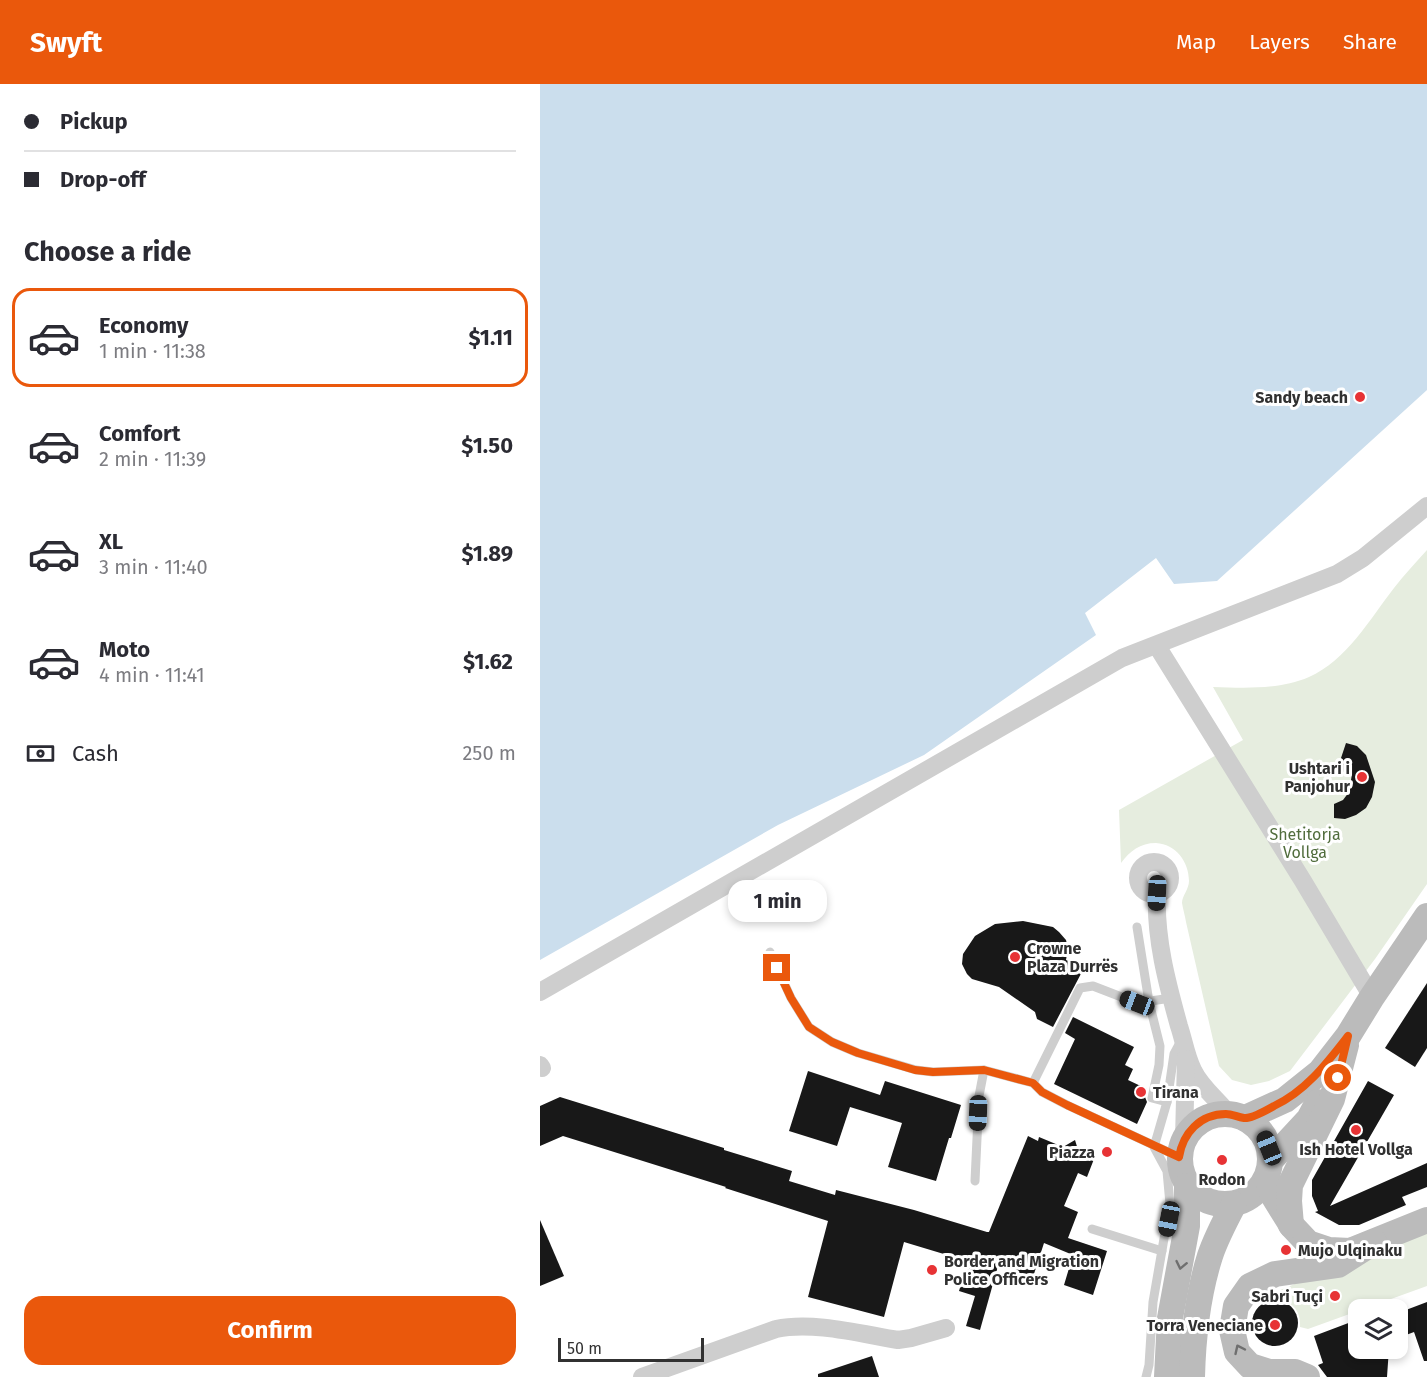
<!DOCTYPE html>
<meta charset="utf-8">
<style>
body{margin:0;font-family:"Fira Sans",sans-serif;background:#f7f7f7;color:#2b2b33;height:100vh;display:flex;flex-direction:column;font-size:22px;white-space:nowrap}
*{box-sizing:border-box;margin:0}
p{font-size:20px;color:#7c7c81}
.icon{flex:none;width:33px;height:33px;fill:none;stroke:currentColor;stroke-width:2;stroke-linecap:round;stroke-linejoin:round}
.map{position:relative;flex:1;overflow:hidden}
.panel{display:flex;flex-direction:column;background:#fff;width:540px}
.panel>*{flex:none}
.hud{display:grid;align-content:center;height:132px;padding:0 24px;background:#fff}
.fabs{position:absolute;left:808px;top:1215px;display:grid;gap:12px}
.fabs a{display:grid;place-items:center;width:60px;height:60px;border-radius:12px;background:#fff;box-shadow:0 3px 9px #0003;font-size:30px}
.scale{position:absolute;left:18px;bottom:15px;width:146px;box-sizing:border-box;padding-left:6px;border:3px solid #313131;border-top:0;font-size:16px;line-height:21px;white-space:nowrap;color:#313131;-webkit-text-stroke:4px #fff;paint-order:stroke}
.end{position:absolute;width:27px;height:27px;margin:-14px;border:8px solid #ea580c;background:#fff;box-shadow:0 0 0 3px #fff}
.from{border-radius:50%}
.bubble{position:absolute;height:42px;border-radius:18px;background:#fff;box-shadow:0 3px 9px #0003;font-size:20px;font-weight:700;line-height:42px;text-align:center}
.car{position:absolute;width:18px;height:36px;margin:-18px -9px;border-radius:8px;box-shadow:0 0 4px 2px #0007;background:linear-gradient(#222 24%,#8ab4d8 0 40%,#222 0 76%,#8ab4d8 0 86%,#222 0)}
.hud b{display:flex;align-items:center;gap:21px;height:57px;font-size:22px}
.hud b+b{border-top:2px solid #e1e1e2}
.hud i{width:15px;height:15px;background:#2b2b33}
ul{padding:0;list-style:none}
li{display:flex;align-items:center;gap:18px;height:99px;margin:0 12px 9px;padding:0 12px;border:3px solid transparent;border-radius:18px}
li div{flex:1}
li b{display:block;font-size:22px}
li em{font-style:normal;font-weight:700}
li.current{border-color:#ea580c}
li>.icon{width:54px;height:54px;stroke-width:1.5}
h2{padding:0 24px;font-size:27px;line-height:72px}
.pay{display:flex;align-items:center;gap:15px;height:66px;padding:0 24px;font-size:22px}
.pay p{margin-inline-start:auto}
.cta{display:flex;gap:12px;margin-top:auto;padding:12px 24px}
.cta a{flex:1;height:69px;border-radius:18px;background:#ea580c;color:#fff;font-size:24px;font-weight:700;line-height:69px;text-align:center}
header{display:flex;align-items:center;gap:36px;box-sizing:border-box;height:84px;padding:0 30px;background:#ea580c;color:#fff}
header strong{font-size:28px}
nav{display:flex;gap:33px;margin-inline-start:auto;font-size:21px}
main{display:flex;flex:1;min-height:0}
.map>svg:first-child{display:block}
.green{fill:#e6eddf}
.water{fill:#cbdeed}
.building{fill:#181818}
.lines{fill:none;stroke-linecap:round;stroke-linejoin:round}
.lane{stroke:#cecece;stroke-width:9}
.street{stroke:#cecece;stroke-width:18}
.secondary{stroke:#bbb;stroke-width:26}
.oneway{stroke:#6f6f6f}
.route{stroke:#ea580c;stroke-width:8}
.poi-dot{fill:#e73335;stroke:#fff;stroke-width:2}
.labels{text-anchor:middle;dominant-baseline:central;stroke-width:6;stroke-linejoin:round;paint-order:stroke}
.poi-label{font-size:16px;font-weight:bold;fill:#313131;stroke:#fff;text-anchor:end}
.park-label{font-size:16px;fill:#516d3d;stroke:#fff}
</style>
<header>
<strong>Swyft</strong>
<nav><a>Map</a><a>Layers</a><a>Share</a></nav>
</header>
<main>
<section class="panel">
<div class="hud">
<b><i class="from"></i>Pickup</b>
<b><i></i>Drop-off</b>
</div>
<h2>Choose a ride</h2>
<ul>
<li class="current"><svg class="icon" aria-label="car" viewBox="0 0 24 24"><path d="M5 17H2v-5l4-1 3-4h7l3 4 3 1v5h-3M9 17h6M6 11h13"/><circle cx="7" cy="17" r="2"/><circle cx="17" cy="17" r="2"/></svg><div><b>Economy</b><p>1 min · 11:38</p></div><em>$1.11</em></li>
<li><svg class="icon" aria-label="car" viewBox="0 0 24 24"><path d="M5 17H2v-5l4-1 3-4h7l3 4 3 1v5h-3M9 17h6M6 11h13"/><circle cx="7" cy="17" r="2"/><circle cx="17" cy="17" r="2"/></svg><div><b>Comfort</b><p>2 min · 11:39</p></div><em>$1.50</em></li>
<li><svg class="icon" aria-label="car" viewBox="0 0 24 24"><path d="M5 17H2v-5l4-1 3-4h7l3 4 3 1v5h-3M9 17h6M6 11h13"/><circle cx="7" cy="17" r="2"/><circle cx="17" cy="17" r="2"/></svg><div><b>XL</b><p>3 min · 11:40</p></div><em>$1.89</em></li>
<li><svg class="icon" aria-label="car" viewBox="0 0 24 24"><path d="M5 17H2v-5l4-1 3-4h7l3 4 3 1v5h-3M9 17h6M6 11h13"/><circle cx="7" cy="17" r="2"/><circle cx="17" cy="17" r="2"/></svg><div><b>Moto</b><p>4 min · 11:41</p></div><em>$1.62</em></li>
</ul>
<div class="pay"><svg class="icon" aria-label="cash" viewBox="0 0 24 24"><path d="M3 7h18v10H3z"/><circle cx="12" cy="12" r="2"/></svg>Cash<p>250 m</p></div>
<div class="cta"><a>Confirm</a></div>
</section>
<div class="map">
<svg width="887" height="1293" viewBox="0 0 887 1293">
<rect width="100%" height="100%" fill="#fff"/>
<!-- green -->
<g class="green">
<path d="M887 466V800L835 875 750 987 729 997 711 1001 692 996 679 982 646 838C645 832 643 825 642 819 642 812 649 805 649 797 649 778 636 760 616 759 600 759 590 767 581 779L579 726 703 656 673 603C704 604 739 606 769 593 806 577 830 535 854 504 864 491 876 478 887 466Z"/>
<path d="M887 1144V1202L768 1245 760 1243C761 1226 752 1218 737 1214L738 1207Z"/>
</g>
<!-- water -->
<polygon class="water" points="0,0 887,0 887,306 677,497 634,500 616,474 545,529 556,551 384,671 238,741 0,876"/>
<!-- building -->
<g class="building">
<polygon points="806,659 817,662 826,671 835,698 832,713 826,724 816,731 805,735 794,734 794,720 803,716 809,708 812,690 797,686"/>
<polygon points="483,837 513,843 519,848 526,856 528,864 526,876 544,884 513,943 497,935 495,928 459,903 432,895 427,890 422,880 423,870 435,852 455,840"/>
<polygon points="887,899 887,964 875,983 845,964"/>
<polygon points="533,933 594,963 585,981 593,985 588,996 607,1005 605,1013 607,1018 597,1040 514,1000 535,955 525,949"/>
<polygon points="268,987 340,1011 345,997 421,1021 411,1054 409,1054 396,1097 348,1083 362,1039 310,1023 297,1062 249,1047"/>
<polygon points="828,997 854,1011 790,1122 887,1079 887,1103 862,1113 866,1121 819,1141 799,1141 775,1128 778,1127 772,1112 772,1096"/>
<polygon points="20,1013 184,1064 184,1066 252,1087 249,1097 295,1111 296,1106 374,1126 447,1148 449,1148 488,1052 498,1057 499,1053 523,1063 535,1056 539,1069 554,1075 547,1093 538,1089 524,1122 538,1128 528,1154 567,1167 553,1211 524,1201 533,1171 504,1159 493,1193 458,1182 440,1246 426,1242 435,1212 419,1207 427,1181 425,1181 427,1177 364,1158 344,1233 268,1213 288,1137 185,1104 186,1103 23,1052 0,1062 0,1022"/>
<polygon points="0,1136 24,1192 0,1202"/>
<circle cx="735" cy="1239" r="23"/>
<polygon points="887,1218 887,1277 884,1277 874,1248 858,1254 858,1229"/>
<polygon points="819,1235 819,1264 849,1264 847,1293 787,1293 778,1281 783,1279 774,1252"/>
<polygon points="332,1272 339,1293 278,1293 278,1290"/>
</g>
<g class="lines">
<!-- lane -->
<g class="lane">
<polyline points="597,843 609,918 620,962 619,981 612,1014 627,1018"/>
<polyline points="230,868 251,914 269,943 292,958 318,969 376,986 393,988 444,986 493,999 502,1008 527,1021 639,1073"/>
<polyline points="493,999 540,904 553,902 597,919 631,914"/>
<polyline points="435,1097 439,1012 444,986"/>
<polyline points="552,1145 622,1167"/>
<polyline points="606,1293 609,1281 613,1218 630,1120 627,1087 614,1063 627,1018 634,970 641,957"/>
</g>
<!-- street -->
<g class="street">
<polyline points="617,562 763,797 832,913"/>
<circle cx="614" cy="794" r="16"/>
<path d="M617 809C615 854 627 899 639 942 644 957 646 972 653 986 661 1003 677 1015 688 1029"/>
<polyline points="0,908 582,574 797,490 823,474 887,422"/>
<polyline points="0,981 2,984"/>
<polyline points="644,1055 646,975"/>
<path d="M102 1293 236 1245C273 1237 321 1250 358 1256L371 1254 406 1244"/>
</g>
<!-- secondary -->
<g class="secondary">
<circle cx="685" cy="1075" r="45"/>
<polyline points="705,1034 745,1016 780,988 808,952 832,913 887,832"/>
<polyline points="730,1077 769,1035 778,1018"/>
<polyline points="727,1093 734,1113 752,1142 768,1159 789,1166 810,1167 887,1136"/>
<polyline points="751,1141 749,1117 750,1101 792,1015 806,961"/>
<polyline points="627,1293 630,1234 647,1142 647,1102"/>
<path d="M652 1293C653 1253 658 1210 670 1172 676 1154 685 1137 694 1120"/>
<polyline points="767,1293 755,1288 729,1288 710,1282 697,1268 692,1246 696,1222 710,1202 735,1190 798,1181 834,1158"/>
</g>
</g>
<!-- one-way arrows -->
<defs><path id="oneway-chevron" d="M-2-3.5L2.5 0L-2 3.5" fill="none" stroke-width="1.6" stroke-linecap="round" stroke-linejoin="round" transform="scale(1.5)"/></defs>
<g class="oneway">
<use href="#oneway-chevron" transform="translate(641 1181) rotate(102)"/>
<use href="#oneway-chevron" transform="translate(699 1265) rotate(-115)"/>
</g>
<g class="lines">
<!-- route -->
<path class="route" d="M237 884 251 914 269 943 292 958 318 969 375 986 393 988 444 986 493 999 502 1008 527 1021 639 1073C643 1049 660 1030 686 1030 692 1030 697 1033 704 1034 711 1035 727 1026 734 1022 766 1007 787 979 808 952L798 994"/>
</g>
<!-- markers -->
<g class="poi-dot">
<circle cx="820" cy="313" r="6"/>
<circle cx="822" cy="693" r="6"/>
<circle cx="475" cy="873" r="6"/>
<circle cx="601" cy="1008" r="6"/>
<circle cx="816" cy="1046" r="6"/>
<circle cx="567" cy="1068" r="6"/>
<circle cx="682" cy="1076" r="6"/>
<circle cx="746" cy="1166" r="6"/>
<circle cx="392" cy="1186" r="6"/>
<circle cx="795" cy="1212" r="6"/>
<circle cx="735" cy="1241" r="6"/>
</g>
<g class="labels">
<!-- poi labels -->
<g class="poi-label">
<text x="808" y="313">Sandy beach</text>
<text x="810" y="684">Ushtari i<tspan x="810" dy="18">Panjohur</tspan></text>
<text x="487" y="864" text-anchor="start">Crowne<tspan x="487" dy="18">Plaza Durrës</tspan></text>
<text x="613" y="1008" text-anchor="start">Tirana</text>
<text x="816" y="1065" text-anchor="middle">Ish Hotel Vollga</text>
<text x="555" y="1068">Piazza</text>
<text x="682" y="1095" text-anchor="middle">Rodon</text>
<text x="758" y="1166" text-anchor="start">Mujo Ulqinaku</text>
<text x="404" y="1177" text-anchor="start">Border and Migration<tspan x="404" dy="18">Police Officers</tspan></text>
<text x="783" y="1212">Sabri Tuçi</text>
<text x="723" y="1241">Torra Veneciane</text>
</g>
<!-- park labels -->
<g class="park-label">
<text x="765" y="750">Shetitorja<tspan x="765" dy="18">Vollga</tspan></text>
</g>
</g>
</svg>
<div class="fabs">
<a><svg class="icon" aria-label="layers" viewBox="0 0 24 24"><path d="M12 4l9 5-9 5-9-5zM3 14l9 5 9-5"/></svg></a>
</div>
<div class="scale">50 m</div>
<i class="end from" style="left:798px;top:994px"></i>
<i class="end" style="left:237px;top:884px"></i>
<div class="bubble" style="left:188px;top:796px;width:99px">1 min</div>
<i class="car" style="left:617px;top:809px;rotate:183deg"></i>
<i class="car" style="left:597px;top:919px;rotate:291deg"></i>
<i class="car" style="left:438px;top:1029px;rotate:182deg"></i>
<i class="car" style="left:729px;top:1064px;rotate:338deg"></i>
<i class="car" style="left:629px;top:1135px;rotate:191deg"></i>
</div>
</main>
